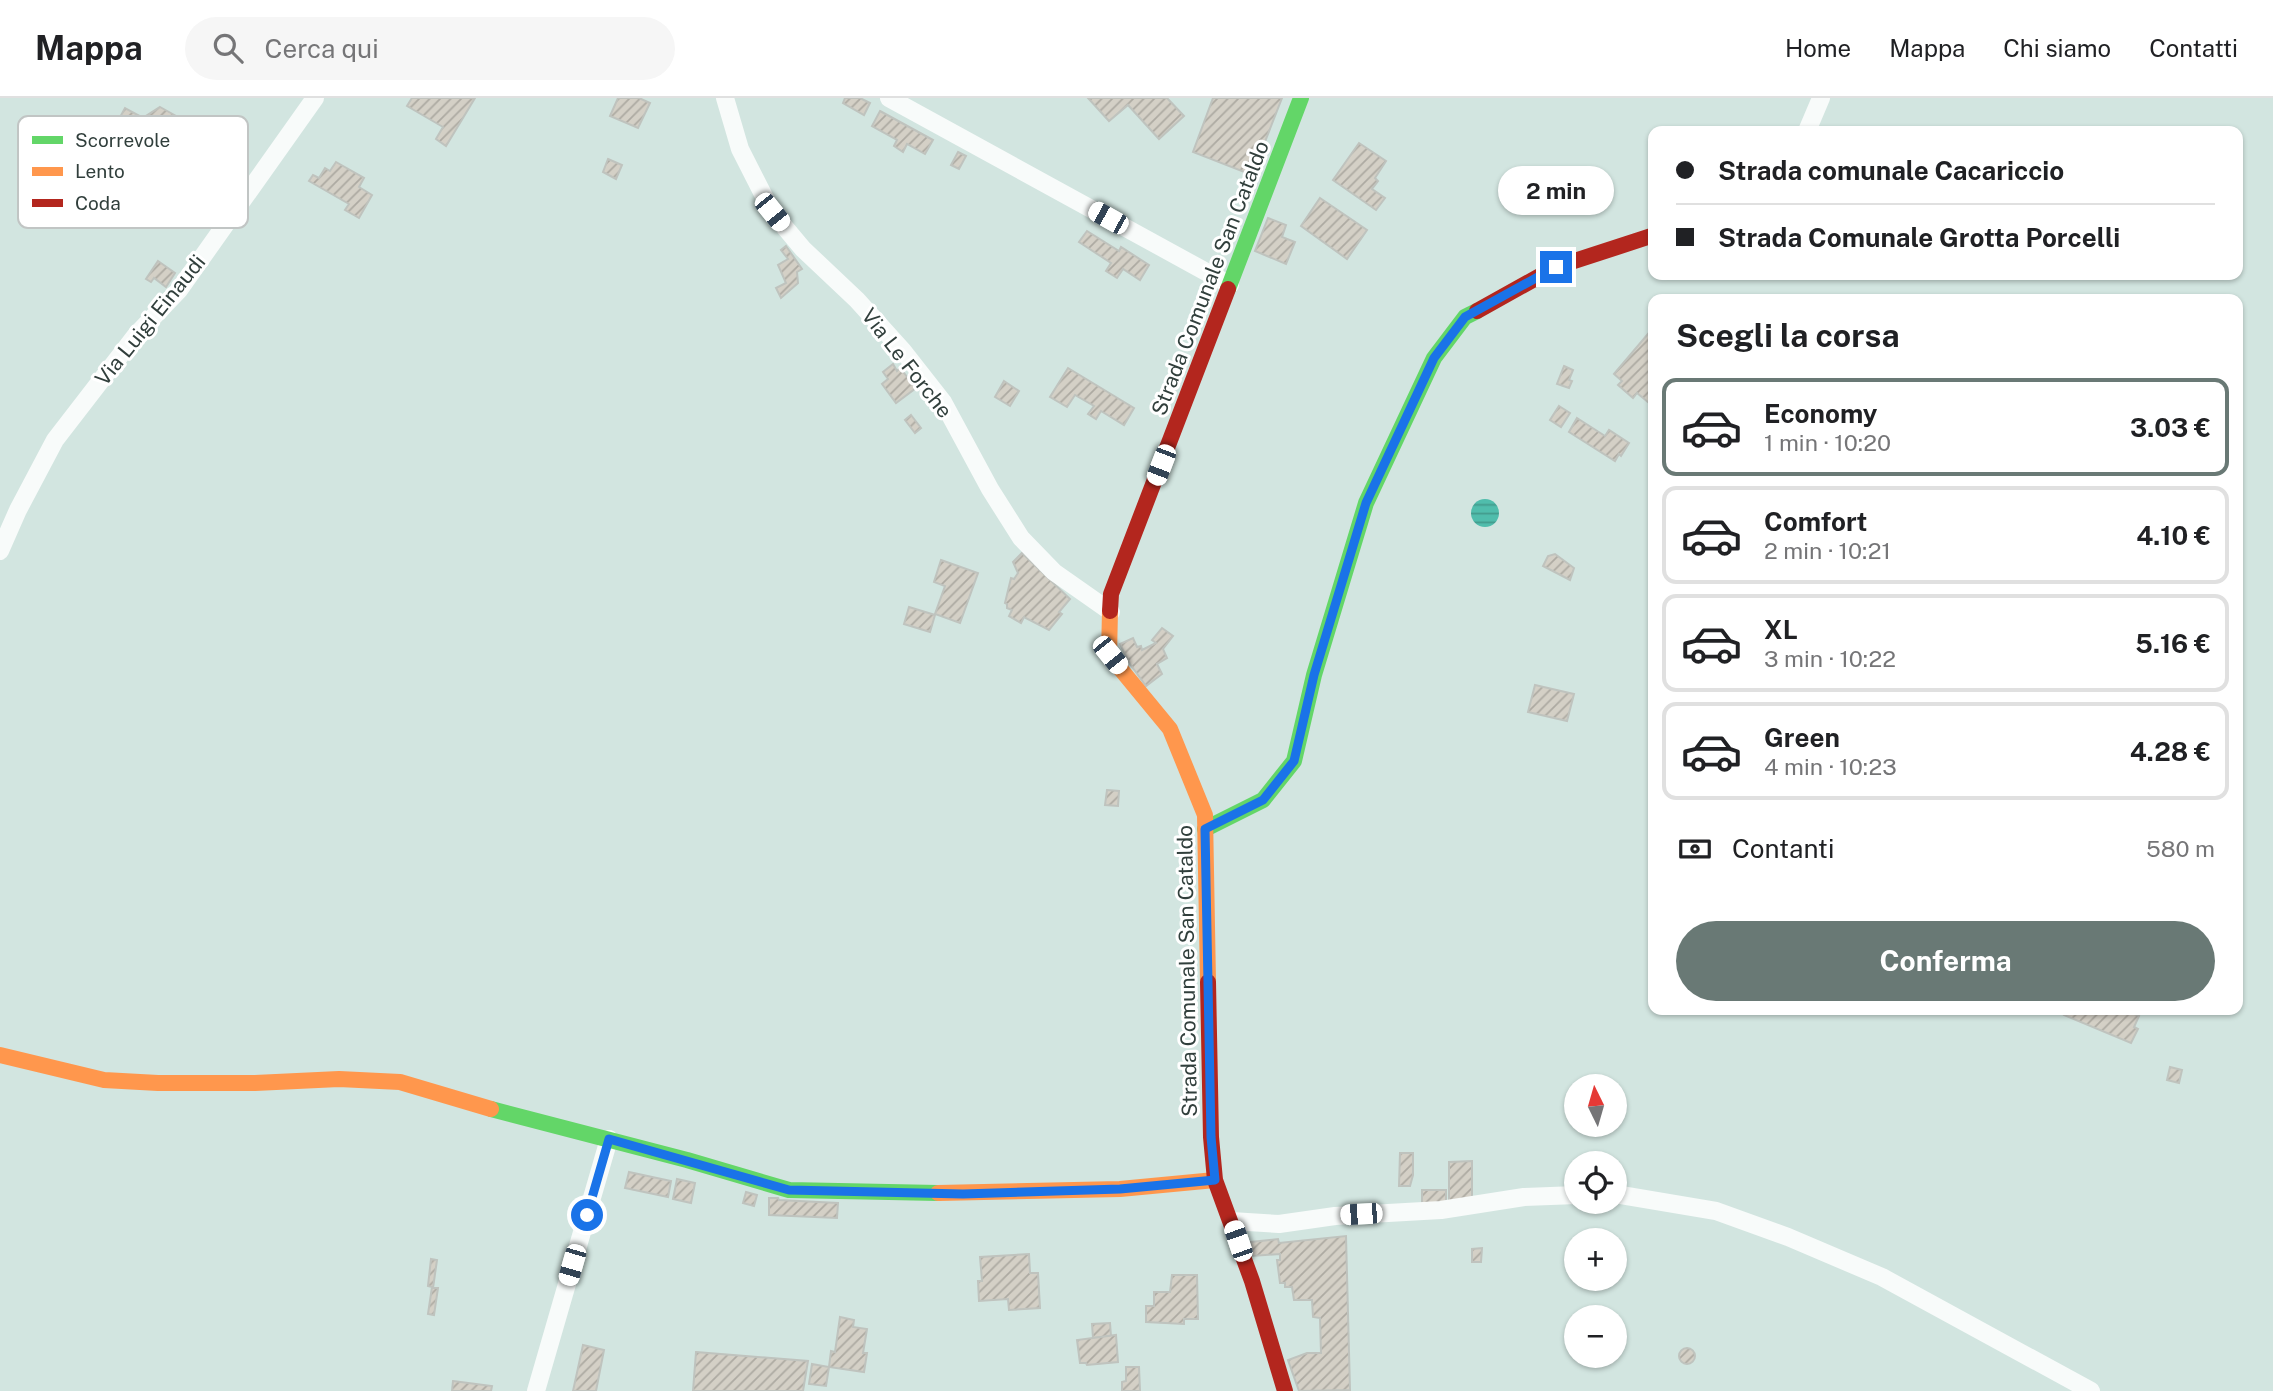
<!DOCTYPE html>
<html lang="it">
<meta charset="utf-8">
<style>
body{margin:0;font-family:"Public Sans",sans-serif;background:#f6f6f6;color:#202124;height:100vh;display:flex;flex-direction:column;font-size:26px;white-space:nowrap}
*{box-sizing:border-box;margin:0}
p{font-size:23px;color:#757577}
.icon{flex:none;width:38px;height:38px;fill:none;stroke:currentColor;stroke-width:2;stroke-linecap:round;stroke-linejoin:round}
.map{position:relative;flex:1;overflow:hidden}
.sheet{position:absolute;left:1648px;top:196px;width:595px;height:721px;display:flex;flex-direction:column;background:#fff;border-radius:14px;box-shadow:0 2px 5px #0004}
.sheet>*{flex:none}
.guide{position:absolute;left:1648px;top:28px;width:595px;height:154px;border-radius:14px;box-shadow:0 2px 5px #0004;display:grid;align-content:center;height:154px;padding:0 28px;background:#fff}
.needle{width:46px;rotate:355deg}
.fabs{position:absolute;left:1564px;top:976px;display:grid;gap:14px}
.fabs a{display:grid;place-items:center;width:63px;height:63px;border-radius:50%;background:#fff;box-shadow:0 2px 5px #0004;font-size:35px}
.end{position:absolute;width:32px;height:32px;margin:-16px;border:9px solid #1a73e8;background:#fff;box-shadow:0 0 0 4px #fff}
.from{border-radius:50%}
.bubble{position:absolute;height:49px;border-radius:24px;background:#fff;box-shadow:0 2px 5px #0004;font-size:23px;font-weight:700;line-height:49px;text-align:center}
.car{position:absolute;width:21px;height:42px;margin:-21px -10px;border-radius:9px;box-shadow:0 0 5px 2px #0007;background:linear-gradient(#fff 24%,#345 0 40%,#fff 0 76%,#345 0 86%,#fff 0)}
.guide b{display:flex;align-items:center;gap:24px;height:66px;font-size:26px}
.guide b+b{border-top:2px solid #e0e0e0}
.guide i{width:18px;height:18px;background:#202124}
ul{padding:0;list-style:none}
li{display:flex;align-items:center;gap:21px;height:98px;margin:0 14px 10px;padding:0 14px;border:4px solid #e0e0e0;border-radius:14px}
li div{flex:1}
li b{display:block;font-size:26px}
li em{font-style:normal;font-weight:700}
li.on{border-color:#697975}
li>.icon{width:63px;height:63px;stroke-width:1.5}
h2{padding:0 28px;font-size:32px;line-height:84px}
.pay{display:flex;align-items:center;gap:18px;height:77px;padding:0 28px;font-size:26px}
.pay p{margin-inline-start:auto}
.cta{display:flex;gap:14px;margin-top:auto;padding:14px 28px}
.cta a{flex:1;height:80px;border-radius:42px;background:#697975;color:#fff;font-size:28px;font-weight:700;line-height:80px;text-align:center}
header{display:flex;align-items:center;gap:42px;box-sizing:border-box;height:98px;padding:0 35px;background:#fff;border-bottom:2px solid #e0e0e0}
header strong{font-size:33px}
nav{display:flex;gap:38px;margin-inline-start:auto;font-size:24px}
.search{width:490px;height:63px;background:#f6f6f6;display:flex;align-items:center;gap:18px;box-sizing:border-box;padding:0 24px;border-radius:38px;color:#757577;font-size:26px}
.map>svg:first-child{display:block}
.water{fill:url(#water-rules)}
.building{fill:url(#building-hatch);stroke:#bfc3be;stroke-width:2}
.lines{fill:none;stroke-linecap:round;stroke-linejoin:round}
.street{stroke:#f8fbfa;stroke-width:18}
.fast{stroke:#63d668;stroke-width:16}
.slow{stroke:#ff974d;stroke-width:16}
.jam{stroke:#b3261e;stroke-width:16}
.route{stroke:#1a73e8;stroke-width:9}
.labels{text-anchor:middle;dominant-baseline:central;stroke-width:6;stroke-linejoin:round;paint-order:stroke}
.street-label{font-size:21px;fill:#313f3c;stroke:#fff}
.key{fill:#fff;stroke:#c1c5c4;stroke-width:2}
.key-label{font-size:19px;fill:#313f3c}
</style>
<header>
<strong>Mappa</strong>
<div class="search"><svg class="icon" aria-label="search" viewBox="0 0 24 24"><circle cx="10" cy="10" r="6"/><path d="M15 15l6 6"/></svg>Cerca qui</div>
<nav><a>Home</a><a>Mappa</a><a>Chi siamo</a><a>Contatti</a></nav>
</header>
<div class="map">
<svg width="2273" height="1293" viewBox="0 0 2273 1293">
<defs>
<pattern id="water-rules" width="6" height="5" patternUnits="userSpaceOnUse" patternTransform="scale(1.75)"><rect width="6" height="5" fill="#50bdac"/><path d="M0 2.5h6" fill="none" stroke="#439b8d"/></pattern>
<pattern id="building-hatch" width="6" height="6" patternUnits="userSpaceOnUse" patternTransform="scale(1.75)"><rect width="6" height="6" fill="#d4d0c6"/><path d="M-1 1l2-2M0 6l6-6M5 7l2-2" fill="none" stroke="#adaaa2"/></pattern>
</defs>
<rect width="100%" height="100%" fill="#d2e5e0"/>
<!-- water -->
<circle class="water" cx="1485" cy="415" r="14"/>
<!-- building -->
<g class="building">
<polygon points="412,0 475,0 446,48 436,41 443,29 407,8"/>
<polygon points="618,0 639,0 650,5 638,30 610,18"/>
<polygon points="845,0 860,0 870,5 864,17 843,5"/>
<polygon points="1088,0 1167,0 1184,18 1159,41 1128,7 1109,23"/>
<polygon points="1213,0 1282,0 1252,77 1193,54"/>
<polygon points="160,9 187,24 159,71 116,45 108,56 105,54 111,43 108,41 125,10 145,21 146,18"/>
<polygon points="880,13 933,42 925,56 907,46 903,54 894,48 897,42 872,28"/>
<polygon points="1359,45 1386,63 1375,80 1378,83 1372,91 1385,100 1376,112 1333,82"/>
<polygon points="958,54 966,58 959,71 951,67"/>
<polygon points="608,61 622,67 616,81 603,74"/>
<polygon points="336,64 364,80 359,89 372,97 359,120 345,112 349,106 309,83 313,77 319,80 325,70 330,73"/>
<polygon points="1320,100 1367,132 1347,161 1301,128"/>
<polygon points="1268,120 1286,127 1282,139 1295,144 1286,166 1255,153"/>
<polygon points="1087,133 1119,153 1121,149 1149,167 1140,182 1123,171 1117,180 1106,173 1111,165 1079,144"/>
<polygon points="786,148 802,171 797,174 798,185 781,200 776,190 786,185 778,167 788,161 781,152"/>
<polygon points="158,163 175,175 166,189 154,180 151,184 146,181"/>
<polygon points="1653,230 1654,300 1649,305 1637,295 1633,300 1618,287 1622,283 1614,276"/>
<polygon points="893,266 897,273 900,270 916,290 896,305 882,286 888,281 883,274"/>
<polygon points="1564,268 1573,272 1569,282 1572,283 1569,290 1557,286"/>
<polygon points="1068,270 1134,310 1124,327 1101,313 1096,321 1088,316 1094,308 1075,297 1067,309 1050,299"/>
<polygon points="1004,283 1019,293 1010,308 995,299"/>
<polygon points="1559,308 1570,315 1561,329 1550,322"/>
<polygon points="911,317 921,330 915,335 905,322"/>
<polygon points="1577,320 1605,338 1609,332 1629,345 1621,358 1619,356 1615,363 1569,334"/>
<polygon points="1022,455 1070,501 1059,514 1062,516 1049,532 1024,519 1021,525 1009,518 1012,512 1007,510 1007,506 1005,505 1011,480 1014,481 1018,475 1013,464"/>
<polygon points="1555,456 1574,470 1570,482 1543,468 1548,458"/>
<polygon points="941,462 978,475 960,525 935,516 945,488 934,484"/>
<polygon points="909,509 935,517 930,534 904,526"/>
<polygon points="1162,530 1173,538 1163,551 1167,560 1157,566 1162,576 1146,588 1130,566 1120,546 1133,540 1137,549 1141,548 1142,552 1156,545 1152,542"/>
<polygon points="1535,587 1574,596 1567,623 1528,614"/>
<polygon points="1107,692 1119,693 1118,708 1105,707"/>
<polygon points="2066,912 2125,912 2139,918 2134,929 2138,931 2131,945 2064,917"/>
<polygon points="2170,969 2182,972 2179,985 2167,982"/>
<polygon points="1400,1055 1413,1055 1413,1077 1410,1088 1399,1088"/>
<polygon points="1472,1063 1472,1103 1449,1105 1449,1064"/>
<polygon points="629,1074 671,1083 668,1099 625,1090"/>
<polygon points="677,1081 695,1085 691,1105 673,1101"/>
<rect x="1422" y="1092" width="24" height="13"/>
<polygon points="746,1094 757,1097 754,1108 743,1105"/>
<polygon points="769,1100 778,1100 779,1102 838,1105 837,1120 769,1117"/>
<polygon points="1346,1138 1350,1292 1299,1293 1288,1262 1307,1255 1321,1255 1320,1220 1313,1219 1312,1202 1294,1202 1292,1189 1285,1189 1285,1185 1280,1185 1277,1162 1280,1162 1280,1156 1252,1158 1251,1144 1278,1141 1279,1145"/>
<polygon points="1482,1150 1481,1164 1472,1164 1472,1151"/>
<polygon points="1029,1156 1030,1175 1038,1175 1040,1210 1009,1212 1008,1201 979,1203 978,1183 982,1183 980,1159"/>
<polygon points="431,1161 437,1162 433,1190 438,1190 434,1217 428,1216 432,1189 428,1188"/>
<polygon points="1172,1177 1197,1177 1198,1221 1184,1221 1184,1226 1146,1224 1146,1208 1154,1208 1154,1194 1170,1194"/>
<polygon points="840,1219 854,1222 853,1229 867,1231 863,1255 867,1255 864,1274 829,1269 831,1253 835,1254"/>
<polygon points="1110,1225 1111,1238 1093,1240 1092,1226"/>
<polygon points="1116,1237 1118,1264 1087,1267 1086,1265 1080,1265 1077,1242"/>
<polygon points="583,1247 604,1252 596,1293 573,1293"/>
<circle cx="1687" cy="1258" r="8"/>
<polygon points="696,1254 808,1263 803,1293 693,1293"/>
<polygon points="812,1266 829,1269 826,1288 809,1286"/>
<polygon points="1126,1269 1139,1269 1140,1293 1122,1293 1122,1284 1126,1283"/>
<polygon points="453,1283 492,1288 491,1293 452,1293"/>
</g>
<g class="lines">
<!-- street -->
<g class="street">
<polyline points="725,0 740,51 772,114 803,151 857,202 903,253 943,304 990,391 1021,440 1054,474 1111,514"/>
<polyline points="889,0 1230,187"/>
<polyline points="1807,33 1821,0"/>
<polyline points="0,453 18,412 55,342 136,237 179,192 315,0"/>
<polyline points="1615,1096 1716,1113 1788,1139 1882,1179 2091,1293"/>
<polyline points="1231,1123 1279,1126 1335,1118 1441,1112 1524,1099 1577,1097"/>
<polyline points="536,1293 609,1041"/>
</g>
<!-- fast -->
<g class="fast">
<polyline points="1228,191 1301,0"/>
<polyline points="1205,731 1263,702 1294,663 1314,577 1366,405 1434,260 1465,219 1477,213"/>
<polyline points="491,1011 687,1062 789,1092 938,1095"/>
</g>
<!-- slow -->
<g class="slow">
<polyline points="1110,513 1109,557 1170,631 1205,717 1208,884"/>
<polyline points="0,957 104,982 158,985 255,985 339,981 400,984 491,1011"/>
<polyline points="938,1095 1120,1091 1215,1082"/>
</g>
<!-- jam -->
<g class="jam">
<polyline points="1477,213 1556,169 1654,137"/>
<polyline points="1110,513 1111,496 1228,191"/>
<polyline points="1208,884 1211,1039 1215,1082 1252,1183 1285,1293"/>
</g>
</g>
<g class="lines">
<!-- route -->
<polyline class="route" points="587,1117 609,1041 789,1092 963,1096 1120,1091 1215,1082 1211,1039 1205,731 1263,702 1294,663 1314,577 1366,405 1434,260 1465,219 1556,169"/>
</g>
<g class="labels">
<!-- street labels -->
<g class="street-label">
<text transform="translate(1210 180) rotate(-69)">Strada Comunale San Cataldo</text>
<text transform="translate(150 222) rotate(-51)">Via Luigi Einaudi</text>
<text transform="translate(907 265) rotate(52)">Via Le Forche</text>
<text transform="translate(1187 873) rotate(-91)">Strada Comunale San Cataldo</text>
</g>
</g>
<!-- legend -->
<rect x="18" y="18" width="230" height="112" rx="10" class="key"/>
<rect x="32" y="38" width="31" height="8" fill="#63d668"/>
<rect x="32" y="69" width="31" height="9" fill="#ff974d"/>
<rect x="32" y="101" width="31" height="8" fill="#b3261e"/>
<g class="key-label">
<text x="75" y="49">Scorrevole</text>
<text x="75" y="80">Lento</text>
<text x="75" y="112">Coda</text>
</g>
</svg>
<div class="fabs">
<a><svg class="needle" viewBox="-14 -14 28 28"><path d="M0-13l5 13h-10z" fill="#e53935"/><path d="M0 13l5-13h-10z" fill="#757577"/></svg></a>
<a><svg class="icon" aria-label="locate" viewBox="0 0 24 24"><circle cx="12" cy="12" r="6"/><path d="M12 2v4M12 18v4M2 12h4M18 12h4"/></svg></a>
<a>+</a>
<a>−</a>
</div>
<i class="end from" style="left:587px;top:1117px"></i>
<i class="end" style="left:1556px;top:169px"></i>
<div class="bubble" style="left:1498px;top:68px;width:116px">2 min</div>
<i class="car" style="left:772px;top:114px;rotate:141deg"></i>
<i class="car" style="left:1108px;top:120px;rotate:299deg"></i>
<i class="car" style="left:1161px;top:367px;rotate:201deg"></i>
<i class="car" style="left:1110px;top:557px;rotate:141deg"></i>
<i class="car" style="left:1361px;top:1116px;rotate:267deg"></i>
<i class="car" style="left:1238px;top:1143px;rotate:341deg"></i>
<i class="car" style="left:572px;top:1167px;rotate:196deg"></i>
<div class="guide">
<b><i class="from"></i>Strada comunale Cacariccio</b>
<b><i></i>Strada Comunale Grotta Porcelli</b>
</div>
<section class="sheet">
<h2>Scegli la corsa</h2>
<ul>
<li class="on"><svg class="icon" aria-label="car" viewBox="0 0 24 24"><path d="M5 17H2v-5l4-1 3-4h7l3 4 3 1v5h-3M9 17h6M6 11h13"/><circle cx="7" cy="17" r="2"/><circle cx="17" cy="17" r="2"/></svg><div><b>Economy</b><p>1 min · 10:20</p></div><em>3.03 €</em></li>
<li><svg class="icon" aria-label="car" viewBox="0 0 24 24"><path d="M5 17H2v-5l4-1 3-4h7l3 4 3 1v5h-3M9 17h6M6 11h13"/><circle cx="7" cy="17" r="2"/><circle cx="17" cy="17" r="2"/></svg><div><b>Comfort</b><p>2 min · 10:21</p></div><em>4.10 €</em></li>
<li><svg class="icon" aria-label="car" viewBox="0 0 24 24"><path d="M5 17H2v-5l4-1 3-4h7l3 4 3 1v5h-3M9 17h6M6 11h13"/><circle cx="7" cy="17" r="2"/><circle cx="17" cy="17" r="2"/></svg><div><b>XL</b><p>3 min · 10:22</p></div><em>5.16 €</em></li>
<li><svg class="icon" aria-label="car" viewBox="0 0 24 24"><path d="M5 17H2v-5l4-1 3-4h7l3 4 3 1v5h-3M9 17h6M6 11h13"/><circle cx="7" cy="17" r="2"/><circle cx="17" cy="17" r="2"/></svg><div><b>Green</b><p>4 min · 10:23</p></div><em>4.28 €</em></li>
</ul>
<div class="pay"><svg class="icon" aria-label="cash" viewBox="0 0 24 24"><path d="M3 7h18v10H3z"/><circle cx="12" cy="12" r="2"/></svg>Contanti<p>580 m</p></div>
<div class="cta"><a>Conferma</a></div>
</section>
</div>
